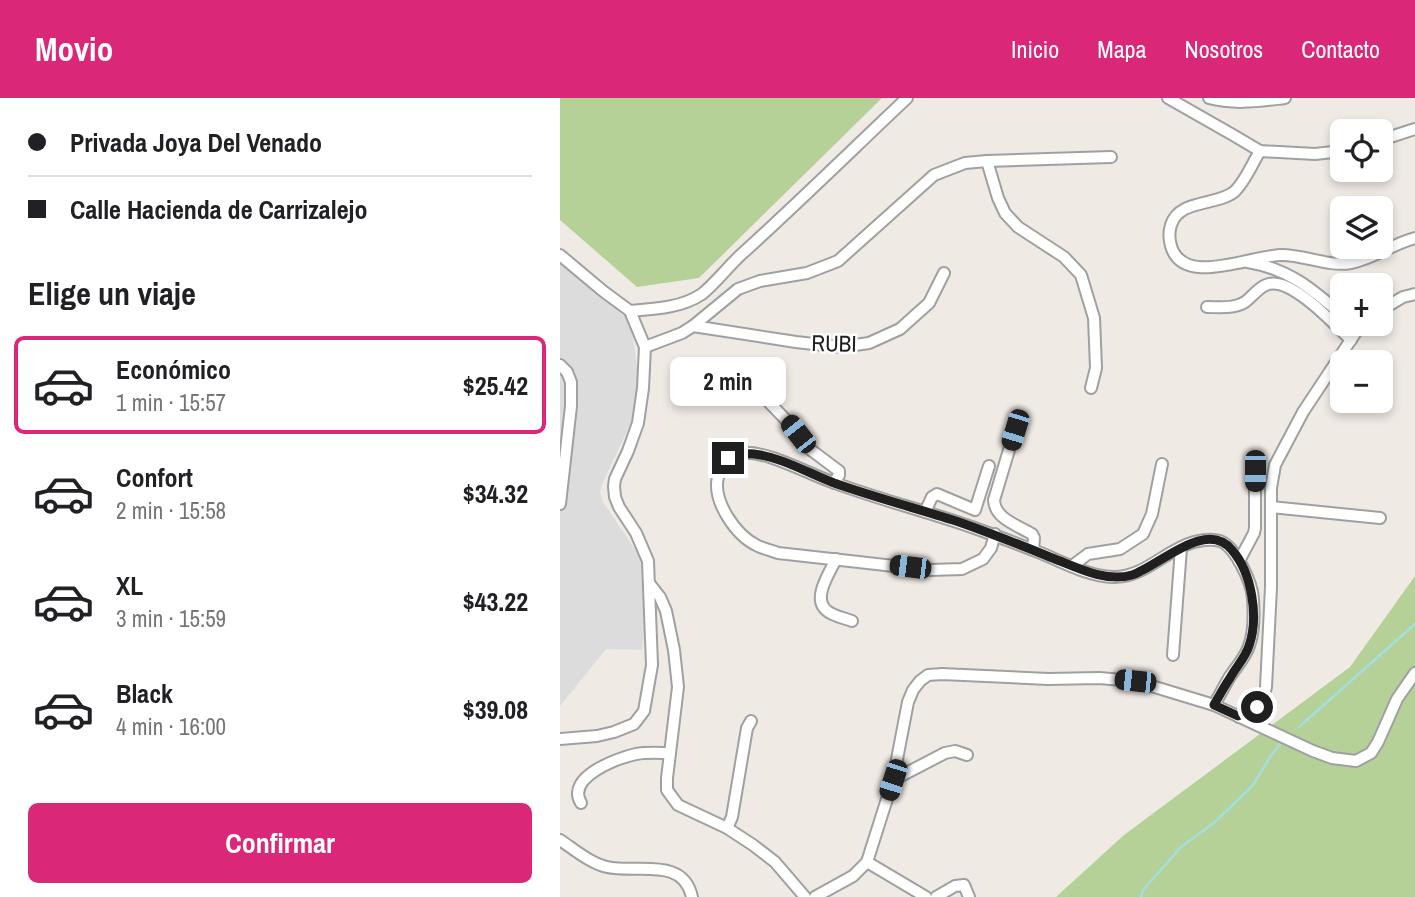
<!DOCTYPE html>
<html lang="es">
<meta charset="utf-8">
<style>
body{margin:0;font-family:"Archivo Narrow",sans-serif;background:#f6f6f6;color:#202124;height:100vh;display:flex;flex-direction:column;font-size:26px;white-space:nowrap}
*{box-sizing:border-box;margin:0}
p{font-size:23px;color:#757577}
.icon{flex:none;width:38px;height:38px;fill:none;stroke:currentColor;stroke-width:2;stroke-linecap:round;stroke-linejoin:round}
.map{position:relative;flex:1;overflow:hidden}
.side{display:flex;flex-direction:column;background:#fff;width:560px}
.side>*{flex:none}
.guide{display:grid;align-content:center;height:154px;padding:0 28px;background:#fff}
.tools{position:absolute;left:770px;top:21px;display:grid;gap:14px}
.tools a{display:grid;place-items:center;width:63px;height:63px;border-radius:10px;background:#fff;box-shadow:0 4px 10px #0003;font-size:35px}
.end{position:absolute;width:32px;height:32px;margin:-16px;border:9px solid #1f1f1f;background:#fff;box-shadow:0 0 0 4px #fff}
.from{border-radius:50%}
.bubble{position:absolute;height:49px;border-radius:10px;background:#fff;box-shadow:0 4px 10px #0003;font-size:23px;font-weight:700;line-height:49px;text-align:center}
.car{position:absolute;width:21px;height:42px;margin:-21px -10px;border-radius:9px;box-shadow:0 0 5px 2px #0007;background:linear-gradient(#222 24%,#8ab4d8 0 40%,#222 0 76%,#8ab4d8 0 86%,#222 0)}
.guide b{display:flex;align-items:center;gap:24px;height:66px;font-size:26px}
.guide b+b{border-top:2px solid #e0e0e0}
.guide i{width:18px;height:18px;background:#202124}
ul{padding:0;list-style:none}
li{display:flex;align-items:center;gap:21px;height:98px;margin:0 14px 10px;padding:0 14px;border:4px solid transparent;border-radius:10px}
li div{flex:1}
li b{display:block;font-size:26px}
li em{font-style:normal;font-weight:700}
li.current{border-color:#db2777}
li>.icon{width:63px;height:63px;stroke-width:1.5}
h2{padding:0 28px;font-size:32px;line-height:84px}
.action{display:flex;gap:14px;margin-top:auto;padding:14px 28px}
.action a{flex:1;height:80px;border-radius:10px;background:#db2777;color:#fff;font-size:28px;font-weight:700;line-height:80px;text-align:center}
header{display:flex;align-items:center;gap:42px;box-sizing:border-box;height:98px;padding:0 35px;background:#db2777;color:#fff}
header strong{font-size:33px}
nav{display:flex;gap:38px;margin-inline-start:auto;font-size:24px}
main{display:flex;flex:1;min-height:0}
.map>svg:first-child{display:block}
.residential{fill:#dddcdc}
.forest{fill:#b5d198}
.lines{fill:none;stroke-linecap:round;stroke-linejoin:round}
.stream{stroke:#a4dfdf;stroke-width:2.5}
.minor-casing{stroke:#a0a0a0;stroke-width:14}
.minor{stroke:#fff;stroke-width:10}
.route{stroke:#1f1f1f;stroke-width:9}
.labels{text-anchor:middle;dominant-baseline:central;stroke-width:5;stroke-linejoin:round;paint-order:stroke}
.street-label{font-size:23px;fill:#1f1f1f;stroke:#fff}
</style>
<header>
<strong>Movio</strong>
<nav><a>Inicio</a><a>Mapa</a><a>Nosotros</a><a>Contacto</a></nav>
</header>
<main>
<section class="side">
<div class="guide">
<b><i class="from"></i>Privada Joya Del Venado</b>
<b><i></i>Calle Hacienda de Carrizalejo</b>
</div>
<h2>Elige un viaje</h2>
<ul>
<li class="current"><svg class="icon" aria-label="car" viewBox="0 0 24 24"><path d="M5 17H2v-5l4-1 3-4h7l3 4 3 1v5h-3M9 17h6M6 11h13"/><circle cx="7" cy="17" r="2"/><circle cx="17" cy="17" r="2"/></svg><div><b>Económico</b><p>1 min · 15:57</p></div><em>$25.42</em></li>
<li><svg class="icon" aria-label="car" viewBox="0 0 24 24"><path d="M5 17H2v-5l4-1 3-4h7l3 4 3 1v5h-3M9 17h6M6 11h13"/><circle cx="7" cy="17" r="2"/><circle cx="17" cy="17" r="2"/></svg><div><b>Confort</b><p>2 min · 15:58</p></div><em>$34.32</em></li>
<li><svg class="icon" aria-label="car" viewBox="0 0 24 24"><path d="M5 17H2v-5l4-1 3-4h7l3 4 3 1v5h-3M9 17h6M6 11h13"/><circle cx="7" cy="17" r="2"/><circle cx="17" cy="17" r="2"/></svg><div><b>XL</b><p>3 min · 15:59</p></div><em>$43.22</em></li>
<li><svg class="icon" aria-label="car" viewBox="0 0 24 24"><path d="M5 17H2v-5l4-1 3-4h7l3 4 3 1v5h-3M9 17h6M6 11h13"/><circle cx="7" cy="17" r="2"/><circle cx="17" cy="17" r="2"/></svg><div><b>Black</b><p>4 min · 16:00</p></div><em>$39.08</em></li>
</ul>
<div class="action"><a>Confirmar</a></div>
</section>
<div class="map">
<svg width="855" height="799" viewBox="0 0 855 799">
<rect width="100%" height="100%" fill="#f0eae5"/>
<!-- residential -->
<polygon class="residential" points="0,154 62,217 70,218 80,289 75,316 43,384 40,394 43,404 80,459 85,524 82,552 46,551 0,608"/>
<!-- forest -->
<g class="forest">
<polygon points="0,0 322,0 139,180 77,189 0,122"/>
<polygon points="855,478 855,799 496,799 564,737 790,569"/>
</g>
<g class="lines">
<!-- stream -->
<g class="stream">
<polyline points="739,629 855,526"/>
<polyline points="581,799 583,792 621,749 655,724 693,687 710,659 721,645"/>
</g>
<defs>
<g id="minor">
<polyline points="608,0 673,37 700,53 755,56 782,53"/>
<path d="M649 0C675 7 699 3 725 0"/>
<polyline points="821,42 855,31"/>
<path d="M700 53C692 66 685 84 674 94 656 108 619 101 611 127 609 133 609 141 611 148 623 190 692 157 722 157 745 157 768 169 791 165 813 161 832 146 855 140"/>
<polyline points="427,63 438,100 445,115 458,129 504,159 521,177 534,220 536,270 531,290"/>
<polyline points="0,157 43,193 70,213 85,249 83,290 78,325 68,353 55,381 54,388 55,399 59,409 76,435 88,463 92,567 84,613 74,626 54,634 37,638 0,641"/>
<path d="M688 164C729 171 752 191 782 217"/>
<path d="M647 209C659 209 674 211 685 204 692 199 698 190 706 187 729 176 775 227 791 242"/>
<polyline points="821,212 843,199 855,196"/>
<path d="M70 213C95 211 121 210 142 196 156 185 170 166 184 154 239 104 293 51 347 0"/>
<polyline points="133,228 236,244 281,249 309,245 340,231 369,205 384,175"/>
<polyline points="85,249 122,235 133,228 178,191 200,183 247,175 278,163 374,77 405,65 427,63 551,59"/>
<polyline points="0,267 7,274 11,284 11,308 0,406"/>
<polyline points="201,296 228,324 247,349 279,373 279,377 274,385"/>
<path d="M455 332 434 402C435 421 457 427 472 436L474 440 473 452"/>
<polyline points="711,409 820,420"/>
<polyline points="365,414 372,399 377,396 415,412 429,368"/>
<path d="M435 436 431 450 423 461 402 471 370 472 218 455C211 452 204 451 198 448 176 438 152 403 158 379 161 366 169 357 182 355 206 352 249 376 272 384 307 397 343 407 378 418 412 428 445 441 478 454 501 463 527 478 553 479 584 480 605 452 634 444 642 442 653 441 660 443 676 449 692 485 693 501 694 515 694 535 689 548 685 560 676 569 669 580 664 589 659 598 654 607"/>
<path d="M276 461C270 474 252 500 266 512 272 518 284 520 292 523"/>
<polyline points="679,463 694,435 695,430 695,373"/>
<polyline points="512,468 528,456 560,451 583,436 592,416 602,366"/>
<polyline points="89,485 100,499 106,513 114,552 118,589 107,680 107,692 118,707 167,730 193,747 215,764 245,799"/>
<polyline points="613,557 621,450"/>
<path d="M679 619C696 609 701 609 706 589L711 489V390L715 367 743 314 798 231 805 226"/>
<polyline points="333,682 385,655 395,653 407,657"/>
<path d="M21 705C5 679 58 660 76 656 87 654 99 655 110 655"/>
<polyline points="167,730 172,719 187,630 191,623"/>
<path d="M0 742C15 752 30 765 47 769 77 776 123 758 132 799"/>
<polyline points="307,764 366,799"/>
<polyline points="255,799 293,778 307,764 333,682 348,604 353,592 360,583 368,577 382,576 488,581 539,580 575,583 654,607 753,653 772,660 796,663 811,655 818,644 837,601 855,575"/>
<polyline points="376,799 395,788 404,787 409,799"/>
</g>
</defs>
<!-- minor casing -->
<use href="#minor" class="minor-casing"/>
<!-- minor -->
<use href="#minor" class="minor"/>
</g>
<g class="lines">
<!-- route -->
<path class="route" d="M168 360C177 357 184 355 194 356 221 359 248 375 274 385 314 399 355 410 396 423 431 435 465 449 500 463 522 472 548 484 572 477 598 469 646 420 672 452 692 475 699 519 689 548 685 560 676 569 670 580 664 589 659 598 654 607L678 618 697 609"/>
</g>
<g class="labels">
<!-- street labels -->
<g class="street-label">
<text transform="translate(274 245) rotate(1)">RUBI</text>
</g>
</g>
</svg>
<div class="tools">
<a><svg class="icon" aria-label="locate" viewBox="0 0 24 24"><circle cx="12" cy="12" r="6"/><path d="M12 2v4M12 18v4M2 12h4M18 12h4"/></svg></a>
<a><svg class="icon" aria-label="layers" viewBox="0 0 24 24"><path d="M12 4l9 5-9 5-9-5zM3 14l9 5 9-5"/></svg></a>
<a>+</a>
<a>−</a>
</div>
<i class="end from" style="left:697px;top:609px"></i>
<i class="end" style="left:168px;top:360px"></i>
<div class="bubble" style="left:110px;top:259px;width:116px">2 min</div>
<i class="car" style="left:455px;top:332px;rotate:197deg"></i>
<i class="car" style="left:238px;top:336px;rotate:322deg"></i>
<i class="car" style="left:695px;top:373px;rotate:180deg"></i>
<i class="car" style="left:350px;top:469px;rotate:277deg"></i>
<i class="car" style="left:575px;top:583px;rotate:276deg"></i>
<i class="car" style="left:333px;top:682px;rotate:198deg"></i>
</div>
</main>
